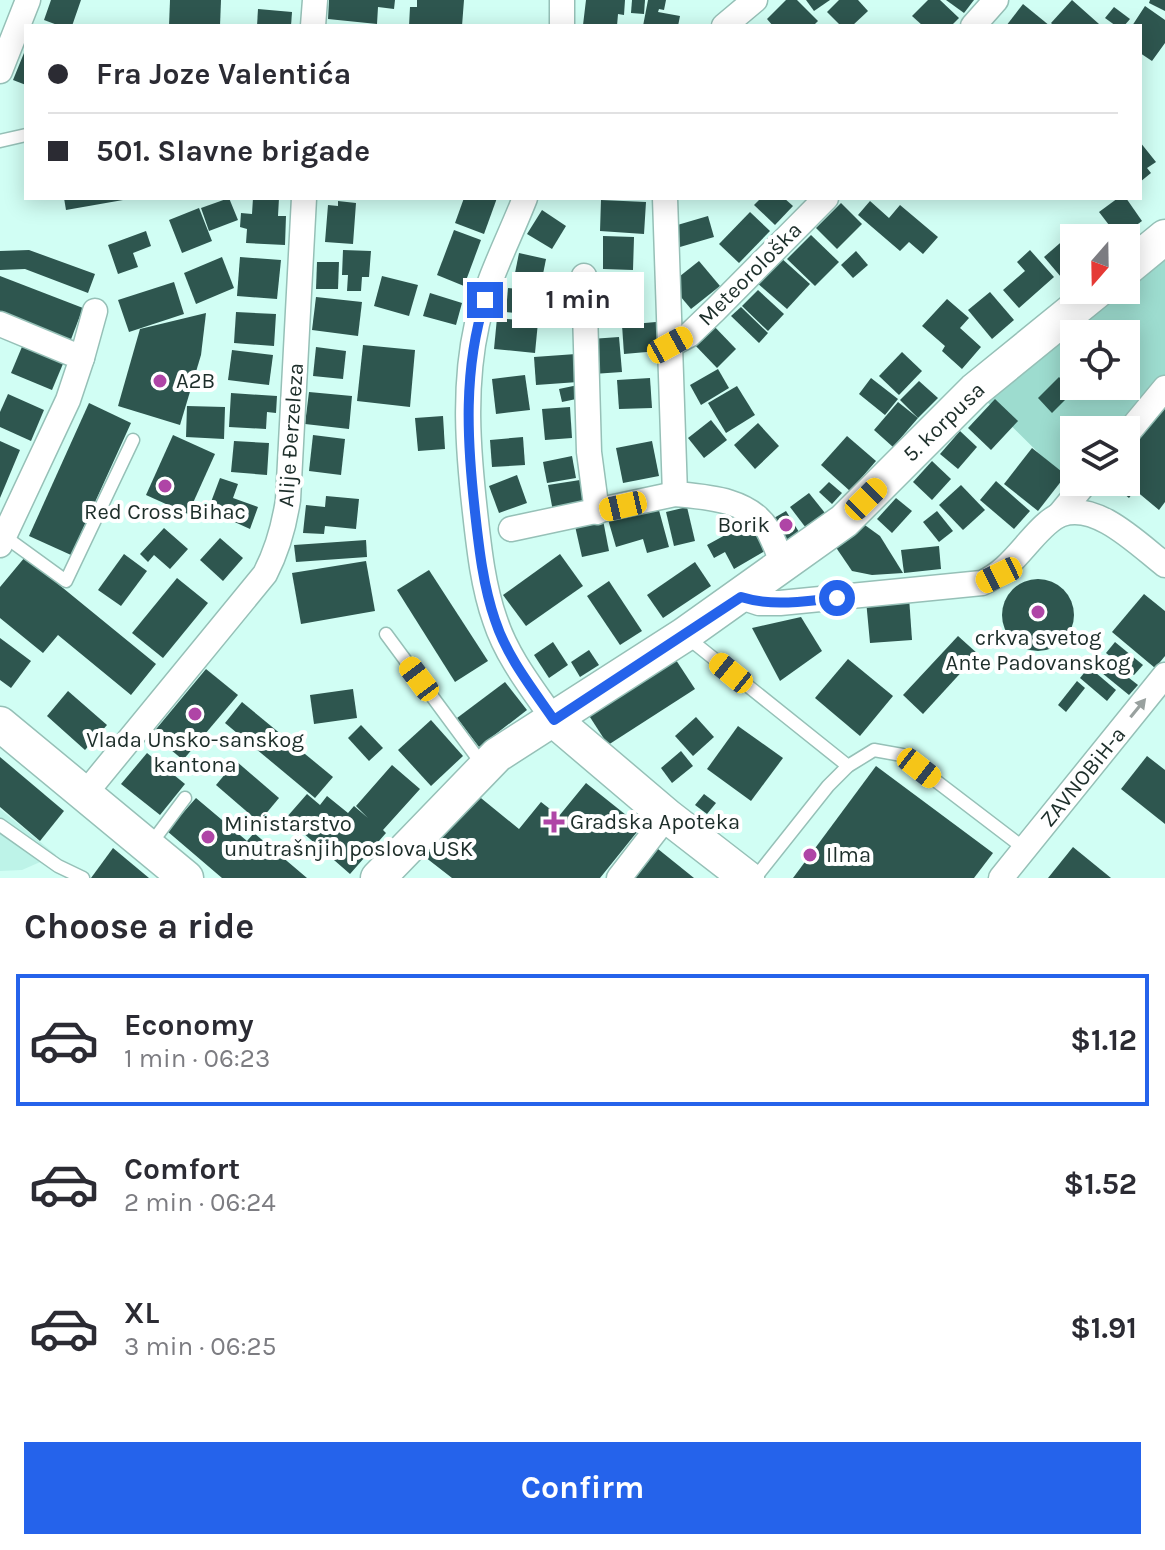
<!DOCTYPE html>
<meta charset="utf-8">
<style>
body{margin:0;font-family:Karla,sans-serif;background:#f7f7f7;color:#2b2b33;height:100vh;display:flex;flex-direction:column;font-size:30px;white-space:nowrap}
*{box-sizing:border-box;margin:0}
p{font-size:26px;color:#7c7c81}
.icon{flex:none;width:44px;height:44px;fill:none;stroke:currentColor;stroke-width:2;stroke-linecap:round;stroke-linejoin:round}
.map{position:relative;height:878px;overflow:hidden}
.sheet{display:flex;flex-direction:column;background:#fff;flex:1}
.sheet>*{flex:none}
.hud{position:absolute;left:24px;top:24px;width:1118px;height:176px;border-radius:0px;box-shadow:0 4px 20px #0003;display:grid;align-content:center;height:176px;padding:0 24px;background:#fff}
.needle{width:52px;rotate:200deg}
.tools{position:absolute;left:1060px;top:224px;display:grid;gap:16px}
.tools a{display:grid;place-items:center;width:80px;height:80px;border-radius:0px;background:#fff;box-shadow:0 4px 20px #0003;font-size:40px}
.end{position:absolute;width:36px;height:36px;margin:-18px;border:10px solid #2563eb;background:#fff;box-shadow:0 0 0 4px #fff}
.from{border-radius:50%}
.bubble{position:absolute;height:56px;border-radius:0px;background:#fff;box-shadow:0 4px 20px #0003;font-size:26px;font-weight:700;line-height:56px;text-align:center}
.car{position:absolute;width:24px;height:48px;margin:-24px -12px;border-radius:10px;box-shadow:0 0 6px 2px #0007;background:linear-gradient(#f5c518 24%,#345 0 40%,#f5c518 0 76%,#345 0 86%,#f5c518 0)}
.hud b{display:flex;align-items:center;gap:28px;height:76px;font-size:30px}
.hud b+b{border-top:2px solid #e1e1e2}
.hud i{width:20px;height:20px;background:#2b2b33}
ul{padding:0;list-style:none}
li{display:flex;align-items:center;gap:24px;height:132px;margin:0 16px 12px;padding:0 8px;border:4px solid transparent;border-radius:0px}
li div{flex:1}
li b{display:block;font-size:30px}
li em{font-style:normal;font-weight:700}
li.selected{border-color:#2563eb}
li>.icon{width:72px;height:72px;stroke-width:1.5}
h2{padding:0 24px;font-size:36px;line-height:96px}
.primary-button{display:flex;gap:16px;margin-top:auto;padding:16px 24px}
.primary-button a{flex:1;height:92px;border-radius:0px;background:#2563eb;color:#fff;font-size:32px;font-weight:700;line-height:92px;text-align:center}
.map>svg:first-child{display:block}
.built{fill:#bdf3e8}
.green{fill:#9ddccf;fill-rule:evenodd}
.building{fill:#2e564f}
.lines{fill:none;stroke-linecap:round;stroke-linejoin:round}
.lane-casing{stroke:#96c0b7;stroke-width:15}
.street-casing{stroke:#96c0b7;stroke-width:27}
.secondary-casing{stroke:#96c0b7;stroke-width:37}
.lane{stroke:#fff;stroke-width:12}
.street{stroke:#fff;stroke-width:24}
.secondary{stroke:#fff;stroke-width:34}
.oneway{fill:#99a19f}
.route{stroke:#2563eb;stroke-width:10}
.poi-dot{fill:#af45a6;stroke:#fff;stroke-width:3}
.labels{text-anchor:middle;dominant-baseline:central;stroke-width:8;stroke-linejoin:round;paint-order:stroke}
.street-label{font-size:22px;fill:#1d2e2a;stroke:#fff}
.poi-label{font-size:22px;fill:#1d2e2a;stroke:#fff;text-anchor:start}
</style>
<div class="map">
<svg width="1165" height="878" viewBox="0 0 1165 878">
<rect width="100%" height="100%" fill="#d1fef4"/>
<!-- built -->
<polygon class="built" points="0,809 56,855 22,870 0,871"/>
<!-- green -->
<path class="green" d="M1165 237V388L1126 430H1074V482L1080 494 975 390 1098 290H1126V269ZM1074 334H1126V386H1074Z"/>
<!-- building -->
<g class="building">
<polygon points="51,0 81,0 72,26 60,26 44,20"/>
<polygon points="170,0 221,0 220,26 169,26"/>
<polygon points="329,0 395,0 394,9 378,7 377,24 328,19"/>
<polygon points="417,0 464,0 462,26 409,26 410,7 417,7"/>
<polygon points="586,0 625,0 624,15 618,14 617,26 583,25"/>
<polygon points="632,0 645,0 644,14 631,13"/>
<polygon points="648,0 666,0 664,10 659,9 658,12 680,16 678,26 643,26"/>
<polygon points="786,0 797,0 818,21 813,26 773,26 767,19"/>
<polygon points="806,0 830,0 814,11"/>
<polygon points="839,0 858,0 868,11 852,26 841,26 827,12"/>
<polygon points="928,0 940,0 959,18 951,26 923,26 912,16"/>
<polygon points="946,0 974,0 964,13"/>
<polygon points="1072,0 1099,24 1097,26 1054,26 1051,23"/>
<polygon points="1150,0 1165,0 1165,11 1149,3"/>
<polygon points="1023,4 1050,26 1006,26"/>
<polygon points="1145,6 1165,20 1165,43 1152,61 1140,53 1140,26 1132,26"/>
<polygon points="1114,7 1130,19 1124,26 1116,26 1105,18"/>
<polygon points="258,9 292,12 291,26 257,26"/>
<polygon points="26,48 26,85 13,80"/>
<polygon points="1140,142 1156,162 1147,168 1151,173 1140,182"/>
<polygon points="64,198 123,198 123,200 66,210"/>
<polygon points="229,198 238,220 209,231 201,208"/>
<polygon points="253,198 279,198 278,216 286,216 285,245 246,243 247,229 240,227 241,213 252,214"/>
<polygon points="464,198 497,198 484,234 455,223"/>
<polygon points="761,198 784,198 793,206 775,225 754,205"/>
<polygon points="1118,198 1126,198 1142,221 1119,238 1099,212"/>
<polygon points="601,200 646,202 644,234 600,231"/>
<polygon points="338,201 356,203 353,244 325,242 328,205 338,206"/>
<polygon points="870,201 889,218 900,205 938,237 923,254 909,242 900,251 858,215"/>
<polygon points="841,203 862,224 837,249 816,228"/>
<polygon points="199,208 212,241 182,253 169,220"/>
<polygon points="542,210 566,226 552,249 527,234"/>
<polygon points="750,212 770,231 739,263 719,244"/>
<polygon points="708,216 714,237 680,247 674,226"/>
<polygon points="454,230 481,240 464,286 437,275"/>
<polygon points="146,231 151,246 133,253 138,267 118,274 108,245"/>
<polygon points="811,235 839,262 815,286 787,259"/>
<polygon points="603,236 634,237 633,270 603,269"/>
<polygon points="1067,237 1074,245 1074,265 1061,277 1044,257"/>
<polygon points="29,250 95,274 88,293 25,269 0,270 0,251"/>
<polygon points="343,250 371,251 369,277 362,277 361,291 347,291 348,275 342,275"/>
<polygon points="1030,250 1054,277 1019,308 1003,290 1025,271 1017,262"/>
<polygon points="856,251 868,265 853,278 841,265"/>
<polygon points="519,253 546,259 540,289 513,283"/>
<polygon points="222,257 234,288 196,304 184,273"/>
<polygon points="240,257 281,260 277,299 237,296"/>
<polygon points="780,257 810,284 787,309 756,282"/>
<polygon points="699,261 720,286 691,309 670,284"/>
<polygon points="317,262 339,262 338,289 316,289"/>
<polygon points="602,274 627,275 627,309 601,308"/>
<polygon points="0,276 83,308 70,342 0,315"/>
<polygon points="382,276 418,285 409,316 374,306"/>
<polygon points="174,282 184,314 129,332 118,300"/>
<polygon points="508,288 538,291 536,315 506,312"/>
<polygon points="543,290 574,290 574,327 543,326"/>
<polygon points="758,290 784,314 768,331 742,306"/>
<polygon points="990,292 1014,320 992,339 968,310"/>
<polygon points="430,293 462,303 456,325 423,316"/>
<polygon points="316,297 362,302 358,336 312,330"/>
<polygon points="947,299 969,318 960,328 981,347 962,369 942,351 945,346 922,326"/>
<polygon points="741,307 768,333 759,343 731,316"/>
<polygon points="236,312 276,314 274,346 234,343"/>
<polygon points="206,313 201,355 180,425 118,406 140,329"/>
<polygon points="497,318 538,322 535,353 494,349"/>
<polygon points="656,322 658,351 624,354 622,325"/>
<polygon points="711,323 736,349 717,368 692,342"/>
<polygon points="619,337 622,372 593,374 591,339"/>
<polygon points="24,342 65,359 52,390 11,373"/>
<polygon points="363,345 415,350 410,407 357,401"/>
<polygon points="316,347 346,351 343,379 313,376"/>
<polygon points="232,350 273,355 269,385 228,380"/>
<polygon points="902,352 922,371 899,395 879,376"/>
<polygon points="576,354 578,382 536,385 534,357"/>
<polygon points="718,369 729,388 701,405 690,385"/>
<polygon points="525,375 530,410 496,414 492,379"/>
<polygon points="1059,377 1073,392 1052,413 1038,398"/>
<polygon points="650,378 652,408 619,409 617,380"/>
<polygon points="871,378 898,399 885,415 859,394"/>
<polygon points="919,381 938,398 918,418 900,400"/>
<polygon points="578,385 581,398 562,402 559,389"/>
<polygon points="737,386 755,415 726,433 708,403"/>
<polygon points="309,392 352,396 349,429 305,424"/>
<polygon points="231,393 277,396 276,413 267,412 266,429 229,427"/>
<polygon points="8,394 44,410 31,441 0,427 0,412"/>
<polygon points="995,399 1018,421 991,450 968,428"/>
<polygon points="898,402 918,418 893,447 874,430"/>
<polygon points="89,403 131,423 71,555 29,536"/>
<polygon points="187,406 225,407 224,439 186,437"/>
<polygon points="1165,406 1165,502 1159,510 1135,490 1129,498 1110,482 1126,482 1126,453"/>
<polygon points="570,407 572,438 545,440 542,409"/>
<polygon points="443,416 445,449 418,451 415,418"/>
<polygon points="711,420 727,440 704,458 688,438"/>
<polygon points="758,423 779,446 755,469 734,445"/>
<polygon points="960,431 977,447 958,469 940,454"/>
<polygon points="173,435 215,454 188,514 146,495"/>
<polygon points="313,435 345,439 341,475 309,471"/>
<polygon points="847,436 876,461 850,491 821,465"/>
<polygon points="523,437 525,465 492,467 490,440"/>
<polygon points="0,441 20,450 0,498"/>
<polygon points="234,441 269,443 267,475 231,472"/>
<polygon points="652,441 659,476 623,483 616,448"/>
<polygon points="1032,448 1066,475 1038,511 1004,484"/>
<polygon points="572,456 576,478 547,483 543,462"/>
<polygon points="932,461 951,479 932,500 913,482"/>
<polygon points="517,475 527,503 499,513 489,486"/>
<polygon points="220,478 238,484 233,498 258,507 250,529 208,510"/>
<polygon points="580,480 584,506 553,511 548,485"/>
<polygon points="996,481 1030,511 1014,529 980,500"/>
<polygon points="829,482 842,493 832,504 819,492"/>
<polygon points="961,485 985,510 963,530 939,505"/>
<polygon points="809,493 825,513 806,528 790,507"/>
<polygon points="326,496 359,499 356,529 325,526 324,534 303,533 306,505 325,507"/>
<polygon points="896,498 912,511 892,533 877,519"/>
<polygon points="657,503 669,547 647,553 643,539 616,547 607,516"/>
<polygon points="687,507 695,541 674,546 666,512"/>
<polygon points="786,511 799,532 787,540 774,518"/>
<polygon points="937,511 953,531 939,542 923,522"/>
<polygon points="603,520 609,551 582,557 575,526"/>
<polygon points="749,522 765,551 734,569 725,552 714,558 707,545"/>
<polygon points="862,523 880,536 903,573 872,575 852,571 835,546"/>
<polygon points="164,528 188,549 170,569 154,555 148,562 140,554"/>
<polygon points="220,538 243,558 223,581 200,560"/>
<polygon points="366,540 367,557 296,562 294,545"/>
<polygon points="939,546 941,569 904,573 901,550"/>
<polygon points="124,554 147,571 121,606 98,590"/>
<polygon points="560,554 583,586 526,626 503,595"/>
<polygon points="25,557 156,664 131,695 58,635 43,653 0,618 0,587"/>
<polygon points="366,561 375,611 301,624 292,573"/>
<polygon points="695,562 711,586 663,618 647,595"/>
<polygon points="429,570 488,661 455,682 397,590"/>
<polygon points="177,578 208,603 163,658 132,633"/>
<circle cx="1038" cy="615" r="36"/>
<polygon points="609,581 642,631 620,645 587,596"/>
<polygon points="1144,594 1165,611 1165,656 1155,668 1112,632"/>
<polygon points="909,597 912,640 870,643 866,600"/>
<polygon points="801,617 822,651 780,681 752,628"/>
<polygon points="958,636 978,654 923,714 903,695"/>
<polygon points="0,638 31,661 11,688 0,680"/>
<polygon points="553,642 568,665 549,678 534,655"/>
<polygon points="1115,642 1143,665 1134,675 1106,653"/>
<polygon points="589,650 599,665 580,677 571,662"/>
<polygon points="674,657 695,689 608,745 588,714"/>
<polygon points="848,659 893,696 860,736 815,698"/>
<polygon points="1110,663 1138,685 1129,695 1102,673"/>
<polygon points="1089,667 1116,690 1107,701 1080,678"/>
<polygon points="206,669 238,695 183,760 152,734"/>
<polygon points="1077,681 1085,688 1066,712 1058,705"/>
<polygon points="505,682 527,710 479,747 457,718"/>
<polygon points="353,689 357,718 314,724 310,695"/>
<polygon points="68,691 107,725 85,750 47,716"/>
<polygon points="242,702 333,777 315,798 225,723"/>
<polygon points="696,717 714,737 693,756 675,736"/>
<polygon points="431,720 463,756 431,786 398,750"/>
<polygon points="361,725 383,748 369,761 348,738"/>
<polygon points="738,726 783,758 751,801 707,769"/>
<polygon points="681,751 693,766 672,783 661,768"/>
<polygon points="147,753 185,784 160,815 121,784"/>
<polygon points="1147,756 1165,770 1165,824 1121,789"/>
<polygon points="0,757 64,811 40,841 0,807"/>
<polygon points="236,761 279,798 259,822 216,785"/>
<polygon points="392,765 420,789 383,830 386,833 350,874 286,818 307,794 320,805 327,796 348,813 354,806 368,818 356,806"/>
<polygon points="876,766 993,853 974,878 793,878"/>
<polygon points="586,783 641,827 600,878 452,878 425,857 476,794 519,829 541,802 559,816"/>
<polygon points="704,794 716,803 707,814 695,805"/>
<polygon points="196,798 247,841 254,833 307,878 222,878 167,831"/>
<polygon points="1073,847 1111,878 1048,878"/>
<polygon points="113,848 149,878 91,878"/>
<polygon points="658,849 694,878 635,878"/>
</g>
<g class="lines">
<defs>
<g id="lane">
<polyline points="0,141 26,135"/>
<polyline points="4,536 66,581 133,440"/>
<polyline points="386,634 482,764"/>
<polyline points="688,638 848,766"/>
<polyline points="0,825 58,866 83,878"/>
<polyline points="150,845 185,798"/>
<polyline points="755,878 828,786 848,766 874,750 902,755 1025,849"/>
</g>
<g id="street">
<polyline points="562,0 562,26"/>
<polyline points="313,26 315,0"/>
<polyline points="724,26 755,0"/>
<polyline points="973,26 996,0"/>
<polyline points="0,71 28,0"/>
<path d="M525 198C509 239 487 280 477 324 463 386 468 450 475 512 479 548 483 586 495 620 507 657 532 688 554 720"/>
<polyline points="665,198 675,494"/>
<polyline points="584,276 589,452 597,512"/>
<polyline points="0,324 82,358 68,400 0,545"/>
<polyline points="670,345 689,335 715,310 826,198"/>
<polyline points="82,358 95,311"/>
<polyline points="1126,435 1165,388"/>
<polyline points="1059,515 1086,482"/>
<path d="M511 529 675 494C707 497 749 499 768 530 774 541 779 555 784 566"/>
<path d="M741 597 759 603H780L982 583C1002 574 1014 559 1029 542 1037 533 1050 518 1062 514 1097 502 1138 544 1165 565"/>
<path d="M84 795 265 574C277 551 284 526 288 500L304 198"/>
<polyline points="619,878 667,816"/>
<polyline points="1001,878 1165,675"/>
</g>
<g id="secondary">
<polyline points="1126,269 1165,237"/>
<polyline points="554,720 667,816 747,878"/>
<polyline points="0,724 186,878"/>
<polyline points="378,878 497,755 684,635 844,521 975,390 1098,290"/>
</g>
</defs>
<!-- lane casing -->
<use href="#lane" class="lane-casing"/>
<!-- street casing -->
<use href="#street" class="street-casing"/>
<!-- secondary casing -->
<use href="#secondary" class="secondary-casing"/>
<!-- lane -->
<use href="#lane" class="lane"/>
<!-- street -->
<use href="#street" class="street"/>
<!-- secondary -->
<use href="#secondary" class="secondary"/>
</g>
<!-- one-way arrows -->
<defs><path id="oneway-solid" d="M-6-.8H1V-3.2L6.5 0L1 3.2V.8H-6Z" transform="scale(2)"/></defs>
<use class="oneway" href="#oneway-solid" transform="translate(1138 708) rotate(-51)"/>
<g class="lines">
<!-- route -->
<path class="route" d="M485 300C463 369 467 441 475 512 479 548 483 585 495 620 507 657 532 688 554 720L741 597C773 607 804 601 837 598"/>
</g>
<!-- markers -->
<g class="poi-dot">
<circle cx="160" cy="381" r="8"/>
<circle cx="165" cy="486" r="8"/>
<circle cx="786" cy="525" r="8"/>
<circle cx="1038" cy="612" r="8"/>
<circle cx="195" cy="714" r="8"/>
<path d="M550 810h8v8h8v8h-8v8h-8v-8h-8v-8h8z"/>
<circle cx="208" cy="837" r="8"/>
<circle cx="810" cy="855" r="8"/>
</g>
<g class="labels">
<!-- street labels -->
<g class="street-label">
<text transform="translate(750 274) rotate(-45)">Meteorološka</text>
<text transform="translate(944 422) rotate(-44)">5. korpusa</text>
<text transform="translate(291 435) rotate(-86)">Alije Đerzeleza</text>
<text transform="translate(1083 777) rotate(-51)">ZAVNOBiH-a</text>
</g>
<!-- poi labels -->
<g class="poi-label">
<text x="176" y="381">A2B</text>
<text x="165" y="512" text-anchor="middle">Red Cross Bihac</text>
<text x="770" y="525" text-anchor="end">Borik</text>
<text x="1038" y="638" text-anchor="middle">crkva svetog<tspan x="1038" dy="25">Ante Padovanskog</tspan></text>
<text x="195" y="740" text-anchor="middle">Vlada Unsko-sanskog<tspan x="195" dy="25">kantona</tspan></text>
<text x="570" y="822">Gradska Apoteka</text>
<text x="224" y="824">Ministarstvo<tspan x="224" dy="25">unutrašnjih poslova USK</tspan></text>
<text x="826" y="855">Ilma</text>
</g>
</g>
</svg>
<div class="tools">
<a><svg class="needle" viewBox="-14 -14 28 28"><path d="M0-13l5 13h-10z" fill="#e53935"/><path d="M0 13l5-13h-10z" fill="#7c7c81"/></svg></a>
<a><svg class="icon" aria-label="locate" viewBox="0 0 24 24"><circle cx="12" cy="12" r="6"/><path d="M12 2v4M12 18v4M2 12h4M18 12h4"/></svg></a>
<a><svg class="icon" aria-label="layers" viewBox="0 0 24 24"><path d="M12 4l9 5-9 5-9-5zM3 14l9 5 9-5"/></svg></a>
</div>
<i class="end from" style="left:837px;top:598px"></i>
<i class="end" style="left:485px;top:300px"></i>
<div class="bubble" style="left:512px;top:272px;width:132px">1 min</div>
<i class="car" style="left:670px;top:345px;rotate:61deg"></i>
<i class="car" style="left:866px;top:499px;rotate:45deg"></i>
<i class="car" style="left:623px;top:506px;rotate:257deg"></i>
<i class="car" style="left:999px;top:575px;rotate:244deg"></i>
<i class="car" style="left:731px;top:673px;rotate:309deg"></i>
<i class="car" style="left:419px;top:679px;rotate:323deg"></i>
<i class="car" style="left:919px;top:768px;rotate:128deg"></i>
<div class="hud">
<b><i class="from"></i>Fra Joze Valentića</b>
<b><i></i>501. Slavne brigade</b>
</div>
</div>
<section class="sheet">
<h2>Choose a ride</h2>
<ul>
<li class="selected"><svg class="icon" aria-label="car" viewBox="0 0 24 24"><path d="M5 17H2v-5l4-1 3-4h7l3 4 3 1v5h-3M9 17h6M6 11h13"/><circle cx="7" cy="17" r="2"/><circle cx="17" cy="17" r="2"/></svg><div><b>Economy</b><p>1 min · 06:23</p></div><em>$1.12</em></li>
<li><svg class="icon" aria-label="car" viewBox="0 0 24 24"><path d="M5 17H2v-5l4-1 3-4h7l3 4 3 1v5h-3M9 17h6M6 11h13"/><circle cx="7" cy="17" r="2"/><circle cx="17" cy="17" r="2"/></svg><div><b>Comfort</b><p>2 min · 06:24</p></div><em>$1.52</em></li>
<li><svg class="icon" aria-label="car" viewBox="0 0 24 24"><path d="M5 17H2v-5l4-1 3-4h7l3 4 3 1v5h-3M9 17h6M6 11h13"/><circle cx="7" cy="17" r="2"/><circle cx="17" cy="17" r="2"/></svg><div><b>XL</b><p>3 min · 06:25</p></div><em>$1.91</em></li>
</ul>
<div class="primary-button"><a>Confirm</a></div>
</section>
